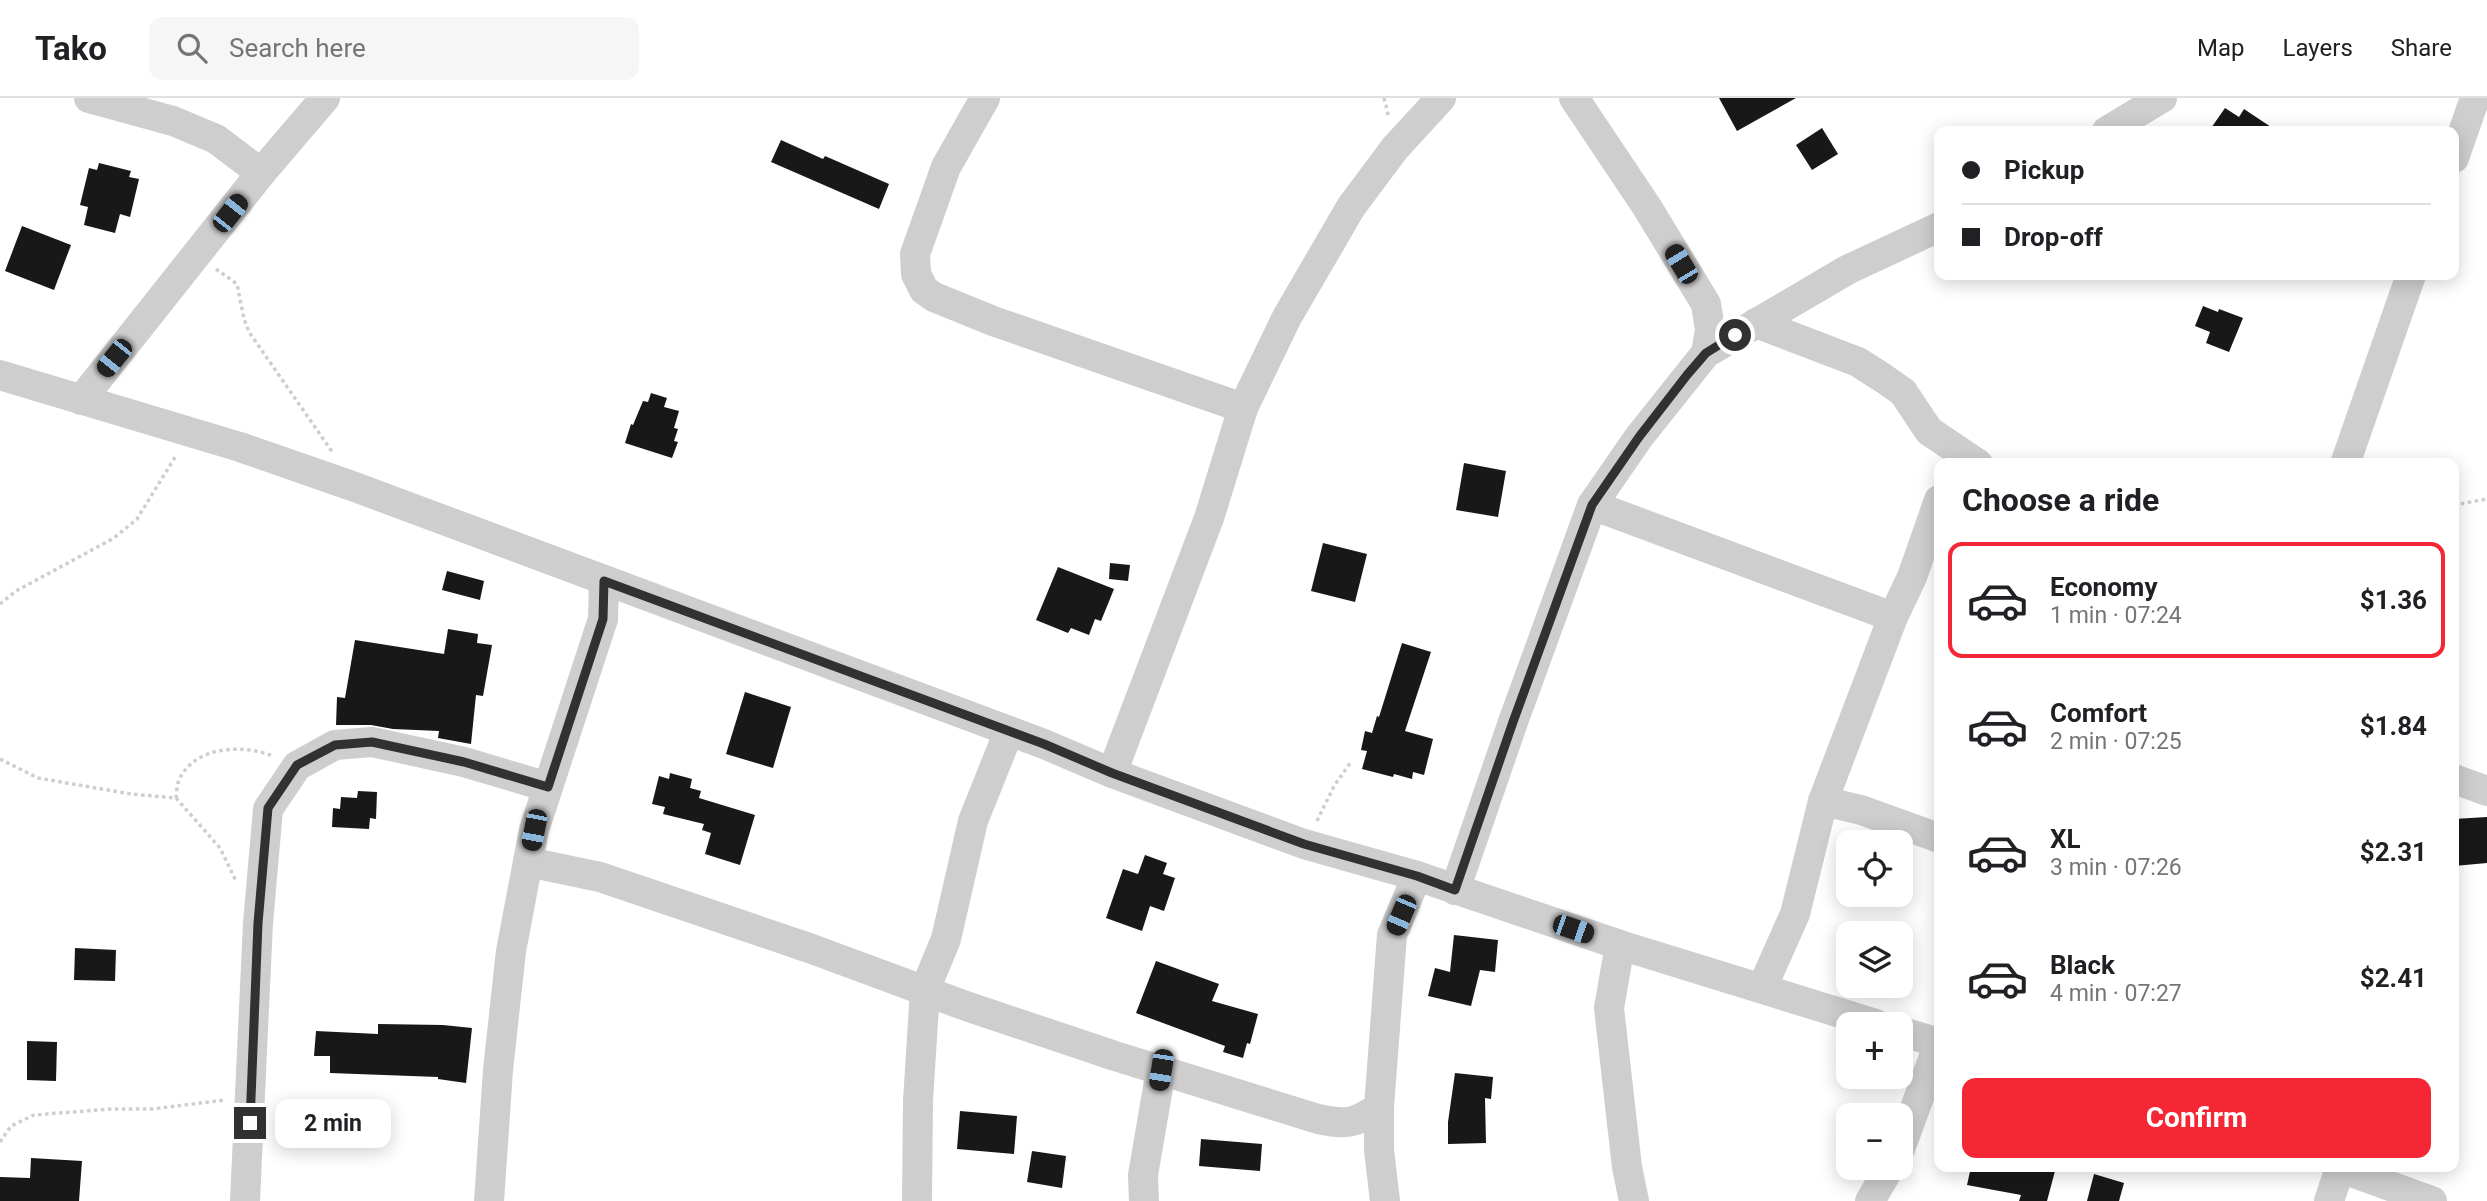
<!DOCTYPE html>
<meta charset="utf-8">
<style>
body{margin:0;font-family:Roboto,sans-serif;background:#f6f6f6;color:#202124;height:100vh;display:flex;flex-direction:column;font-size:26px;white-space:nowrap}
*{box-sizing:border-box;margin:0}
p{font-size:23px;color:#757577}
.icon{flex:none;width:38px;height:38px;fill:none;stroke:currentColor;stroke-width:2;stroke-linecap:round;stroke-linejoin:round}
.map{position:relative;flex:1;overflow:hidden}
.details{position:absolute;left:1934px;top:360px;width:525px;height:714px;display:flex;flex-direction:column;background:#fff;border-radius:14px;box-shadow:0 4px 18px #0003}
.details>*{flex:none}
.hud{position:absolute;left:1934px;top:28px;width:525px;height:154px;border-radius:14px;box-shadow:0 4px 18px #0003;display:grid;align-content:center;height:154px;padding:0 28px;background:#fff}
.fabs{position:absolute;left:1836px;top:732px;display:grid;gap:14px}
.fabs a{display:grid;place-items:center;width:77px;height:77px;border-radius:14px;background:#fff;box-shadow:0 4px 18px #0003;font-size:35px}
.end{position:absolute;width:32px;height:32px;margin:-16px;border:9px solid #313131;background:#fff;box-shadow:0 0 0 4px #fff}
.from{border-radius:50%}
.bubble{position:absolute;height:49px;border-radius:14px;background:#fff;box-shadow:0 4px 18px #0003;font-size:23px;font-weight:700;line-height:49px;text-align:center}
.car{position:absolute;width:21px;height:42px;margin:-21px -10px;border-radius:9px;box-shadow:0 0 5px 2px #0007;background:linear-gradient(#222 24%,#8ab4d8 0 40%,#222 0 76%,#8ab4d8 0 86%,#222 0)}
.hud b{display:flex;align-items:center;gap:24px;height:66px;font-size:26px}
.hud b+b{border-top:2px solid #e0e0e0}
.hud i{width:18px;height:18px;background:#202124}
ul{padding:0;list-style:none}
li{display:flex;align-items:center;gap:21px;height:116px;margin:0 14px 10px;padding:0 14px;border:4px solid transparent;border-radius:14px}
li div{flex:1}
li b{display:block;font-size:26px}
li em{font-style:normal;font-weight:700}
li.on{border-color:#f52735}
li>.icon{width:63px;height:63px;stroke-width:1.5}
h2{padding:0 28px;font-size:32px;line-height:84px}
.cta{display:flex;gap:14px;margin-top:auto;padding:14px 28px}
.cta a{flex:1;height:80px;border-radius:14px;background:#f52735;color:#fff;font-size:28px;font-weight:700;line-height:80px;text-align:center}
header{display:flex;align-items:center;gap:42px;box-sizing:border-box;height:98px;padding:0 35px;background:#fff;border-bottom:2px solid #e0e0e0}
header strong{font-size:33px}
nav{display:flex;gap:38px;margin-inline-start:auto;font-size:24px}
.search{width:490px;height:63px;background:#f6f6f6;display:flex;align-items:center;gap:18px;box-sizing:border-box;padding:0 24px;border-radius:14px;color:#757577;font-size:26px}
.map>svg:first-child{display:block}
.building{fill:#181818}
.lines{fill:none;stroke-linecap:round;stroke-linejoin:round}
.path{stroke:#cecece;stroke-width:3.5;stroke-dasharray:3.5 3.5;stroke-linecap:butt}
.minor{stroke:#cecece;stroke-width:30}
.route{stroke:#313131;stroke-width:9}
</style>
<header>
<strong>Tako</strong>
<div class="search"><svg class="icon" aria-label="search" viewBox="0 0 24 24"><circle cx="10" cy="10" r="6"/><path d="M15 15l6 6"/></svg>Search here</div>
<nav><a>Map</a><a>Layers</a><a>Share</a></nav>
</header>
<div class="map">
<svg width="2487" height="1103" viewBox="0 0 2487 1103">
<rect width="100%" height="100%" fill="#fff"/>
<!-- building -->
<g class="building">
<polygon points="1719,0 1796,0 1737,33"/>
<polygon points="2225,10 2239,19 2244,11 2277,33 2209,33"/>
<polygon points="1822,30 1838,56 1812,72 1796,47"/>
<polygon points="781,42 823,61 825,58 889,86 879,111 771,64"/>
<polygon points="99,65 131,73 129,79 139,81 130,119 120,116 115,135 84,127 88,109 80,107 89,70 97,72"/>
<polygon points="22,128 71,147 54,192 5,173"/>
<polygon points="2203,208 2218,214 2219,211 2243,220 2229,254 2206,245 2210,234 2195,228"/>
<polygon points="651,295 667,300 664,309 679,313 674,330 678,331 674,343 678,344 672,360 625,345 631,326 633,327 643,303 648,304"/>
<polygon points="1464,365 1506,373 1498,419 1456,412"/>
<polygon points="1323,445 1367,456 1355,504 1311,493"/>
<polygon points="1110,465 1130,467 1128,483 1109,481"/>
<polygon points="1058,469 1114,491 1101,523 1095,521 1089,537 1071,530 1068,535 1036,522"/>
<polygon points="447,473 484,483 480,502 442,492"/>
<polygon points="448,531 478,536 477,545 492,547 483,598 476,597 471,646 438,640 439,633 393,631 371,627 336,627 337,599 345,600 355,542 444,556"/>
<polygon points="1402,545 1431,554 1405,633 1433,641 1424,677 1413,674 1412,681 1394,676 1393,679 1362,671 1367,653 1361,652 1365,633 1372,635 1377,618 1379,619"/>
<polygon points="745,594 791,609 773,670 726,656"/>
<polygon points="670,675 692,681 690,690 701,693 699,700 755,717 740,767 705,756 711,735 702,732 704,726 663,716 665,709 652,706 659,678 669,681"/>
<polygon points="358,693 377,694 376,721 370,720 369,731 332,729 333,710 340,711 341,699 357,700"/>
<polygon points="2487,719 2487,765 2454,768 2454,721"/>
<polygon points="1145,757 1167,765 1163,776 1175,780 1164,813 1150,808 1142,833 1106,820 1123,771 1138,776"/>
<polygon points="1454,837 1498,842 1495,874 1480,872 1471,908 1428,898 1435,870 1450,874"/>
<polygon points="75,850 116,852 115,883 74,882"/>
<polygon points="1156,863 1219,886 1212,903 1258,916 1250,946 1247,945 1243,960 1223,954 1225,948 1136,915"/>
<polygon points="378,926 443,927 472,930 466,985 438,981 438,979 330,975 330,958 314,958 316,933 378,936"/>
<polygon points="27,943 57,944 56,983 27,982"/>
<polygon points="1455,975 1493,979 1491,1001 1485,1000 1486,1045 1448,1046 1448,1024"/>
<polygon points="960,1013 1017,1018 1014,1056 957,1051"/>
<polygon points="1201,1041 1262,1046 1260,1073 1199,1068"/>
<polygon points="1032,1053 1066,1058 1062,1090 1027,1084"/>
<polygon points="31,1060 82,1063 79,1103 0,1103 0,1079 30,1080"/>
<polygon points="1971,1069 2040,1069 2055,1073 2047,1103 2019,1103 2021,1097 1967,1087"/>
<polygon points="2094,1076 2124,1085 2119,1103 2087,1103"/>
</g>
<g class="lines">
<!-- path -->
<g class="path">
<polyline points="1384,0 1389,20"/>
<polyline points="216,171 237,186 244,221 249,234 333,355"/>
<polyline points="2454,407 2487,401"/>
<polyline points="0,506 16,493 114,440 137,421 177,356"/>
<polyline points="0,661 38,680 131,696 176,700 220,750 236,783"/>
<path d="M176 700C177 693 177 683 181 678 198 648 243 646 273 658"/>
<polyline points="1317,723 1334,688 1351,664"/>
<polyline points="0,1044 11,1028 34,1017 111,1011 152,1011 225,1002"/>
</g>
<!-- minor -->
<g class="minor">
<polyline points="89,0 173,23 216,41 261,75"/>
<polyline points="985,0 946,69 915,156 916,176 924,192 934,199 993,223 1243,310"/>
<polyline points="1574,0 1647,109 1706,206 1710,232 1706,255"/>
<polyline points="2107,33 2162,0"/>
<polyline points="2454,60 2475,0"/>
<polyline points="1756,225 1858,264 1883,280 1903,294 1929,333 1978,366"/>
<polyline points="0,277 240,349 355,389 1044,646 1112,675 1304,746 1417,778 1620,847 1876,926"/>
<polyline points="81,302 261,75 325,0"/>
<polyline points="2345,366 2411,177"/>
<polyline points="1592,407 1893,519"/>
<polyline points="1112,675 1209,420 1243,310 1287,219 1351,109 1395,50 1441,0"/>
<polyline points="2454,681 2487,693"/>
<polyline points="1823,703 1861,712 1939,740"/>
<path d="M528 764 600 779 812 851 966 908 1115 958 1318 1021C1346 1027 1355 1026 1379 1009"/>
<polyline points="1455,792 1513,624 1592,407 1639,339 1706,255 1847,172 1939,129"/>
<polyline points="1620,847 1609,910 1627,1069 1634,1103"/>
<polyline points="1762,890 1795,816 1823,703 1893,519 1912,479 1939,402"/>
<polyline points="1900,933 1939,945"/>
<polyline points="1900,1051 1939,945"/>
<polyline points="2337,1069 2432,1103"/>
<polyline points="245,1103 258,825 268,711 297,668 335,647 372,644 464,664 548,689"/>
<polyline points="489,1103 498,972 511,853 534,732 603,521 604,483"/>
<polyline points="917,1103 918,1003 925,892 946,841 973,723 1009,633"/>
<polyline points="1144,1103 1143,1077 1161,972"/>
<polyline points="1385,1103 1379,1052 1379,1009 1392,837 1417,778"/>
<polyline points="1870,1103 1890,1069"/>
<polyline points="2329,1103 2340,1070"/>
</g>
</g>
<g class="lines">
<!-- route -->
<polyline class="route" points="250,1025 258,825 268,710 297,667 335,647 372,644 464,664 548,689 603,521 604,483 1044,646 1112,675 1304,746 1417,778 1455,792 1513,624 1592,407 1639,339 1687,277 1706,255 1735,237"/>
</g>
</svg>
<div class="fabs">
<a><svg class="icon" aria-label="locate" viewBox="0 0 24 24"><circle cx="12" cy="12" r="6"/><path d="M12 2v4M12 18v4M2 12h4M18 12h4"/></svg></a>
<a><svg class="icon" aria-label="layers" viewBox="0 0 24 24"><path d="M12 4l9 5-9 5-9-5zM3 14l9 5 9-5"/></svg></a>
<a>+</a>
<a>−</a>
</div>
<i class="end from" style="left:1735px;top:237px"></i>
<i class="end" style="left:250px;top:1025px"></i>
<div class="bubble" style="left:275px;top:1001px;width:116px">2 min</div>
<i class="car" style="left:230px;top:115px;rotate:38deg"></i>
<i class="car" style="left:1681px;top:166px;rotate:329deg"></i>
<i class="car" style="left:114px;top:260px;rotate:219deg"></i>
<i class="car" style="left:534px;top:732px;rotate:191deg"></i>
<i class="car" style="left:1401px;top:817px;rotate:203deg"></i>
<i class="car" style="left:1573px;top:831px;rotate:109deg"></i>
<i class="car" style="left:1161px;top:972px;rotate:189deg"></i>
<div class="hud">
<b><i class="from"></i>Pickup</b>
<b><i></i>Drop-off</b>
</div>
<section class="details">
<h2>Choose a ride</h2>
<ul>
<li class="on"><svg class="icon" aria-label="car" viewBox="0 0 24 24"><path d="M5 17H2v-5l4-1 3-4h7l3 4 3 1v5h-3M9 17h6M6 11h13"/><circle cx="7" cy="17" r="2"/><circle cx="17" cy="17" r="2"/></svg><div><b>Economy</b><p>1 min · 07:24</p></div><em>$1.36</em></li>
<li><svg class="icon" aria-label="car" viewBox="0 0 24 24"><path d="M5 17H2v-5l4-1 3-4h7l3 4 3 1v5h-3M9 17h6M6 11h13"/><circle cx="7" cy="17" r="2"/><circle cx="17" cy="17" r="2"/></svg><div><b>Comfort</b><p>2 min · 07:25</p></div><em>$1.84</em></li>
<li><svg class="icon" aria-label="car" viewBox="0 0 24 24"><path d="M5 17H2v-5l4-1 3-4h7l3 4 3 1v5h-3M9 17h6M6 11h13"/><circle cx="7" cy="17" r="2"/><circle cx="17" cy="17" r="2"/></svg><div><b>XL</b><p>3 min · 07:26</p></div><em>$2.31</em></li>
<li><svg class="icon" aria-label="car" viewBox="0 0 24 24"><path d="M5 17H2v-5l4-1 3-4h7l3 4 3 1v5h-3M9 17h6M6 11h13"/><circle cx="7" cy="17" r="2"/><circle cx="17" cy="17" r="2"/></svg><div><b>Black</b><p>4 min · 07:27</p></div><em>$2.41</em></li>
</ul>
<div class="cta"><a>Confirm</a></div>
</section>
</div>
